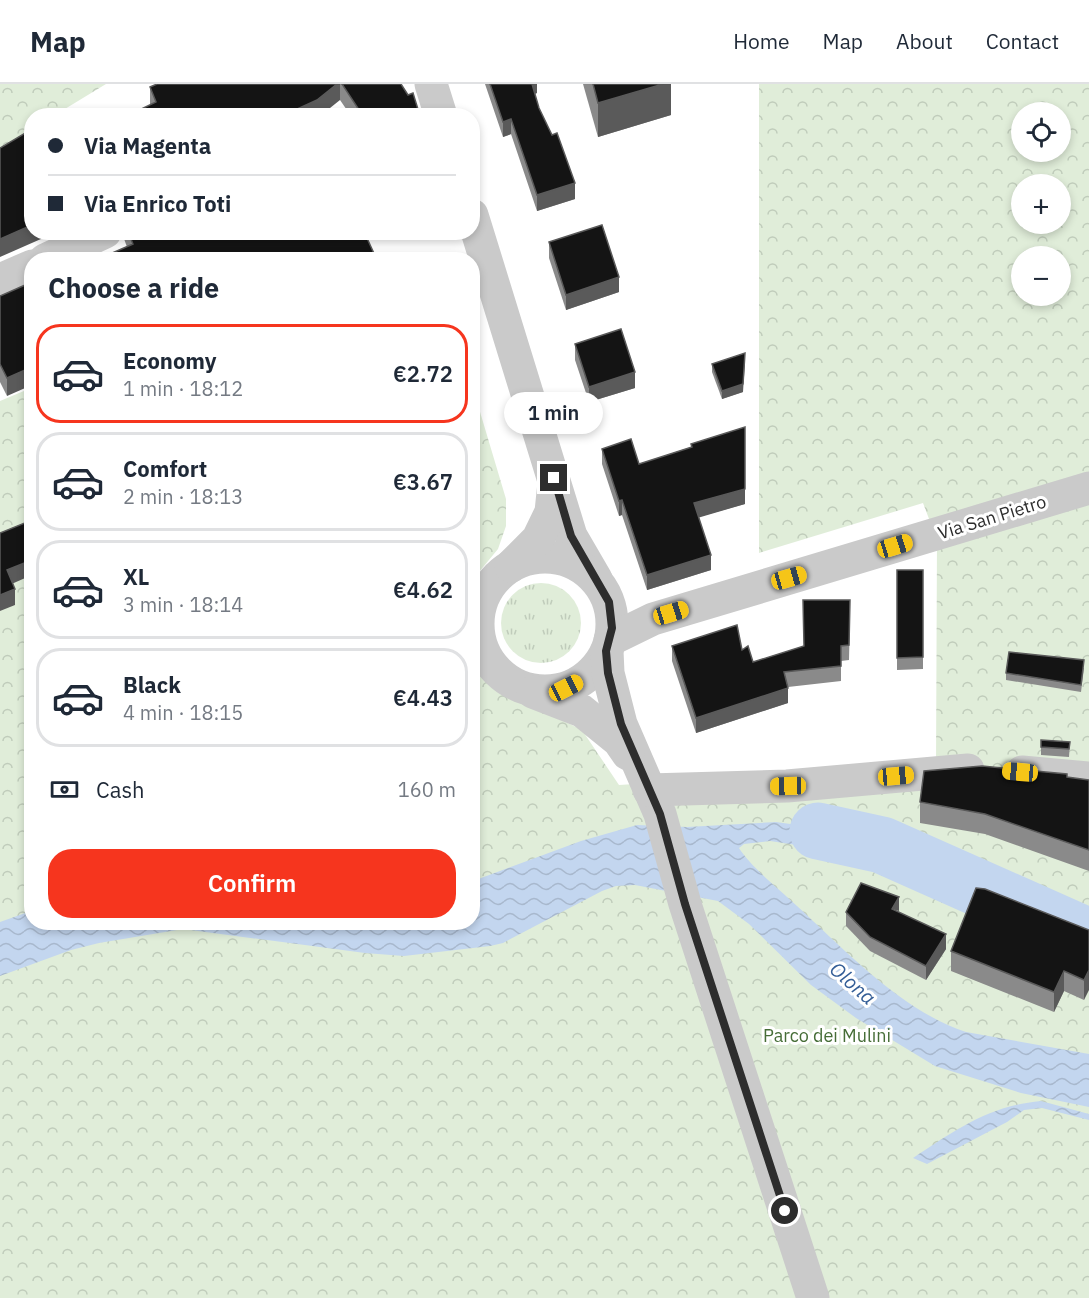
<!DOCTYPE html>
<meta charset="utf-8">
<style>
body{margin:0;font-family:"IBM Plex Sans",sans-serif;background:#f6f6f7;color:#1f2937;height:100vh;display:flex;flex-direction:column;font-size:22px;white-space:nowrap}
*{box-sizing:border-box;margin:0}
p{font-size:20px;color:#747a83}
.icon{flex:none;width:33px;height:33px;fill:none;stroke:currentColor;stroke-width:2;stroke-linecap:round;stroke-linejoin:round}
.map{position:relative;flex:1;overflow:hidden}
.side{position:absolute;left:24px;top:168px;width:456px;height:678px;display:flex;flex-direction:column;background:#fff;border-radius:24px;box-shadow:0 3px 9px #0003}
.side>*{flex:none}
.guide{position:absolute;left:24px;top:24px;width:456px;height:132px;border-radius:24px;box-shadow:0 3px 9px #0003;display:grid;align-content:center;height:132px;padding:0 24px;background:#fff}
.fabs{position:absolute;left:1011px;top:18px;display:grid;gap:12px}
.fabs a{display:grid;place-items:center;width:60px;height:60px;border-radius:50%;background:#fff;box-shadow:0 3px 9px #0003;font-size:30px}
.end{position:absolute;width:27px;height:27px;margin:-14px;border:8px solid #2d2d2d;background:#fff;box-shadow:0 0 0 3px #fff}
.from{border-radius:50%}
.bubble{position:absolute;height:42px;border-radius:21px;background:#fff;box-shadow:0 3px 9px #0003;font-size:20px;font-weight:600;line-height:42px;text-align:center}
.car{position:absolute;width:18px;height:36px;margin:-18px -9px;border-radius:8px;box-shadow:0 0 4px 2px #0007;background:linear-gradient(#f5c518 24%,#345 0 40%,#f5c518 0 76%,#345 0 86%,#f5c518 0)}
.guide b{display:flex;align-items:center;gap:21px;height:57px;font-size:22px}
.guide b+b{border-top:2px solid #e0e1e3}
.guide i{width:15px;height:15px;background:#1f2937}
ul{padding:0;list-style:none}
li{display:flex;align-items:center;gap:18px;height:99px;margin:0 12px 9px;padding:0 12px;border:3px solid #e0e1e3;border-radius:24px}
li div{flex:1}
li b{display:block;font-size:22px}
li em{font-style:normal;font-weight:600}
li.active{border-color:#f6351e}
li>.icon{width:54px;height:54px;stroke-width:1.5}
h2{padding:0 24px;font-size:27px;line-height:72px}
.pay{display:flex;align-items:center;gap:15px;height:66px;padding:0 24px;font-size:22px}
.pay p{margin-inline-start:auto}
.primary-button{display:flex;gap:12px;margin-top:auto;padding:12px 24px}
.primary-button a{flex:1;height:69px;border-radius:24px;background:#f6351e;color:#fff;font-size:24px;font-weight:600;line-height:69px;text-align:center}
header{display:flex;align-items:center;gap:36px;box-sizing:border-box;height:84px;padding:0 30px;background:#fff;border-bottom:2px solid #e0e1e3}
header strong{font-size:28px}
nav{display:flex;gap:33px;margin-inline-start:auto;font-size:21px}
.map>svg:first-child{display:block}
.grass{fill:url(#grass-tufts)}
.park{fill:url(#park-crowns);fill-rule:evenodd}
.water{fill:url(#water-waves)}
.lines{fill:none;stroke-linecap:round;stroke-linejoin:round}
.river{stroke:#c3d6ef;stroke-width:57}
.minor{stroke:#cacaca;stroke-width:33}
.wall{fill:#8a8a8a}
.shaded-wall{fill:#5a5a5a}
.building{fill:#141414;stroke:#5a5a5a;stroke-width:1.5}
.route{stroke:#2d2d2d;stroke-width:8}
.labels{text-anchor:middle;dominant-baseline:central;stroke-width:6;stroke-linejoin:round;paint-order:stroke}
.street-label{font-size:18px;fill:#2d2d2d;stroke:#fff}
.park-label{font-size:18px;fill:#466d37;stroke:#fff}
.water-label{font-size:20px;font-style:italic;fill:#345e97;stroke:#fff}
</style>
<header>
<strong>Map</strong>
<nav><a>Home</a><a>Map</a><a>About</a><a>Contact</a></nav>
</header>
<div class="map">
<svg width="1089" height="1214" viewBox="0 0 1089 1214">
<defs>
<pattern id="grass-tufts" width="24" height="20" patternUnits="userSpaceOnUse" patternTransform="scale(1.5)"><rect width="24" height="20" fill="#e0edd9"/><path d="M3 7l-1-3M5 7V3M7 7l1-3M15 17l-1-3M17 17v-4M19 17l1-3" fill="none" stroke="#c0ccbb"/></pattern>
<pattern id="park-crowns" width="20" height="18" patternUnits="userSpaceOnUse" patternTransform="scale(1.5)"><rect width="20" height="18" fill="#e0edd9"/><path d="M2 6a3 3 0 1 1 6 0M12 15a3 3 0 1 1 6 0" fill="none" stroke="#c0ccbb"/></pattern>
<pattern id="water-waves" width="16" height="10" patternUnits="userSpaceOnUse" patternTransform="scale(1.5)"><rect width="16" height="10" fill="#c3d6ef"/><path d="M0 5q4-4 8 0t8 0" fill="none" stroke="#a8b8cd"/></pattern>
</defs>
<rect width="100%" height="100%" fill="#fff"/>
<!-- grass -->
<circle class="grass" cx="541" cy="539" r="40"/>
<!-- park -->
<g class="park">
<polygon points="0,0 106,0 55,31 32,32 31,46 0,65"/>
<path d="M759 0H1089V1214H0V317L31 304 32 838H472L473 566 477 579 496 603 582 646 619 701 936 681 937 456 923 419 759 469ZM1022 28H1060V68H1022ZM1022 100H1060V140H1022ZM1022 172H1060V212H1022Z"/>
<polygon points="472,301 506,415 506,442 498,465 479,488 473,502"/>
</g>
<!-- water -->
<g class="water">
<path d="M776 738 863 750 957 794 1055 829 1048 850 985 825 960 818 862 771 770 757 744 760 739 764C750 782 781 807 797 822 846 867 902 927 966 948L1089 970V1023L1021 1009 935 982 856 934 811 901 749 840 718 817 635 801 616 802 602 807 503 859 490 862 404 872 365 869 183 845 99 859 71 866 0 892V838L31 827 32 838H472L473 797 581 757 637 741 687 743Z"/>
<path d="M1041 1017 1089 1030V1036L1042 1024 1024 1026 1007 1038 927 1080 913 1074C956 1046 988 1022 1041 1017Z"/>
</g>
<g class="lines">
<!-- river -->
<polyline class="river" points="818,747 882,761 1089,853"/>
<!-- minor -->
<g class="minor">
<polyline points="431,0 441,32"/>
<polyline points="472,131 571,452 596,495"/>
<polyline points="45,176 105,148"/>
<polyline points="0,196 32,182"/>
<circle cx="545" cy="540" r="67"/>
<polyline points="511,482 538,455 551,428 554,399"/>
<polyline points="610,556 653,535 1089,404"/>
<polyline points="607,567 608,589 621,640 660,730 685,820 813,1214"/>
<polyline points="533,608 582,627 619,657 628,670"/>
<polyline points="1022,688 1089,694"/>
<polyline points="649,706 787,702 968,686"/>
</g>
</g>
<!-- wall -->
<g class="wall">
<polygon points="155,0 401,0 420,32 351,32 340,16 150,21 150,3 155,1"/>
<polygon points="485,0 537,0 537,9 535,10 539,24 575,115 537,127 511,50 503,53"/>
<polygon points="583,0 671,0 671,31 598,53"/>
<polygon points="123,148 232,148 234,153 362,154 377,176 96,176 127,163 123,152"/>
<polygon points="549,158 619,208 566,226 549,174"/>
<polygon points="32,198 7,312 0,298 0,212"/>
<polygon points="575,260 635,304 589,318 575,276"/>
<polygon points="712,280 743,308 722,315 712,288"/>
<polygon points="691,360 745,420 698,433 711,486 647,506 622,431 619,432 602,380 602,365 639,380 691,363"/>
<polygon points="897,486 923,486 923,585 897,586"/>
<polygon points="850,531 849,576 841,577 841,597 788,603 788,619 696,649 672,577 672,562 742,566 753,578 804,562"/>
<polygon points="1084,584 1081,608 1006,596 1006,589"/>
<polygon points="1041,656 1070,658 1069,673 1041,671"/>
<polygon points="1067,693 1089,696 1089,787 985,750 920,739 920,718"/>
<polygon points="846,828 898,828 946,865 926,896 870,867 846,842"/>
<polygon points="1089,846 1084,916 1064,907 1054,928 951,887 951,867"/>
</g>
<!-- shaded-wall -->
<g class="shaded-wall">
<polygon points="337,0 340,0 340,16 320,32 282,32"/>
<polygon points="530,0 537,0 537,9 530,11"/>
<polygon points="663,0 671,0 671,31 598,53 598,19"/>
<polygon points="511,35 511,50 503,53 503,38"/>
<polygon points="575,99 575,115 537,127 537,111"/>
<polygon points="32,141 32,148 50,148 50,151 0,173 0,155"/>
<polygon points="619,193 619,208 566,226 566,211"/>
<polygon points="745,277 743,308 722,315 722,307"/>
<polygon points="32,283 32,301 7,312 7,294"/>
<polygon points="635,288 635,304 589,318 589,303"/>
<polygon points="745,405 745,420 694,435 694,419"/>
<polygon points="622,416 622,431 619,432 619,417"/>
<polygon points="711,471 711,486 647,506 647,491"/>
<polygon points="32,476 32,491 7,502 7,486"/>
<polygon points="15,505 15,521 0,527 0,511"/>
<polygon points="788,604 788,619 696,649 696,634"/>
<polygon points="899,813 899,827 892,825"/>
<polygon points="946,850 946,865 926,896 926,882"/>
<polygon points="1089,886 1089,906 1084,916 1084,896"/>
<polygon points="1064,887 1064,907 1054,928 1054,908"/>
</g>
<!-- building -->
<g class="building">
<polygon points="157,0 337,0 317,16 282,32 127,32 156,18 150,3"/>
<polygon points="342,0 401,0 408,11 413,9 420,32 363,32"/>
<polygon points="490,0 532,0 539,24 552,51 557,49 575,99 537,111 511,35 503,38"/>
<polygon points="593,0 663,0 598,19"/>
<polygon points="32,45 32,141 0,155 0,64"/>
<polygon points="602,141 619,193 566,211 549,158"/>
<polygon points="128,148 232,148 234,153 245,148 360,148 362,154 366,152 377,176 228,176 226,173 221,176 96,176 133,160"/>
<polygon points="32,198 32,246 30,247 32,250 32,283 7,294 0,280 0,212"/>
<polygon points="621,245 635,288 589,303 575,260"/>
<polygon points="745,269 743,300 722,307 712,280"/>
<polygon points="745,343 745,405 694,419 711,471 647,491 622,416 619,417 602,365 631,355 639,380 692,363 691,360"/>
<polygon points="32,436 32,476 7,486 15,505 0,511 0,449"/>
<polygon points="897,486 923,486 923,573 897,574"/>
<polygon points="803,516 850,516 849,561 841,562 841,582 784,588 788,604 696,634 672,562 737,541 742,566 748,562 753,578 804,562"/>
<polygon points="1009,568 1084,576 1081,601 1006,589"/>
<polygon points="1041,656 1070,658 1069,665 1041,663"/>
<polygon points="982,682 1067,690 1067,693 1089,696 1089,766 985,730 920,718 924,687"/>
<polygon points="861,799 899,813 892,825 946,850 926,882 870,853 846,828"/>
<polygon points="976,804 985,805 1089,846 1089,886 1084,896 1064,887 1054,908 951,867"/>
</g>
<g class="lines">
<!-- route -->
<polyline class="route" points="554,394 571,452 609,518 612,544 606,567 608,589 621,640 660,730 685,820 785,1127"/>
</g>
<g class="labels">
<!-- street labels -->
<g class="street-label">
<text transform="translate(992 433) rotate(-17)">Via San Pietro</text>
</g>
<!-- park labels -->
<g class="park-label">
<text x="827" y="951">Parco dei Mulini</text>
</g>
<!-- water labels -->
<g class="water-label">
<text transform="translate(853 899) rotate(41)">Olona</text>
</g>
</g>
</svg>
<div class="fabs">
<a><svg class="icon" aria-label="locate" viewBox="0 0 24 24"><circle cx="12" cy="12" r="6"/><path d="M12 2v4M12 18v4M2 12h4M18 12h4"/></svg></a>
<a>+</a>
<a>−</a>
</div>
<i class="end from" style="left:785px;top:1127px"></i>
<i class="end" style="left:554px;top:394px"></i>
<div class="bubble" style="left:504px;top:308px;width:99px">1 min</div>
<i class="car" style="left:895px;top:462px;rotate:73deg"></i>
<i class="car" style="left:789px;top:494px;rotate:74deg"></i>
<i class="car" style="left:671px;top:529px;rotate:73deg"></i>
<i class="car" style="left:566px;top:604px;rotate:63deg"></i>
<i class="car" style="left:1020px;top:688px;rotate:275deg"></i>
<i class="car" style="left:896px;top:692px;rotate:85deg"></i>
<i class="car" style="left:788px;top:702px;rotate:269deg"></i>
<div class="guide">
<b><i class="from"></i>Via Magenta</b>
<b><i></i>Via Enrico Toti</b>
</div>
<section class="side">
<h2>Choose a ride</h2>
<ul>
<li class="active"><svg class="icon" aria-label="car" viewBox="0 0 24 24"><path d="M5 17H2v-5l4-1 3-4h7l3 4 3 1v5h-3M9 17h6M6 11h13"/><circle cx="7" cy="17" r="2"/><circle cx="17" cy="17" r="2"/></svg><div><b>Economy</b><p>1 min · 18:12</p></div><em>€2.72</em></li>
<li><svg class="icon" aria-label="car" viewBox="0 0 24 24"><path d="M5 17H2v-5l4-1 3-4h7l3 4 3 1v5h-3M9 17h6M6 11h13"/><circle cx="7" cy="17" r="2"/><circle cx="17" cy="17" r="2"/></svg><div><b>Comfort</b><p>2 min · 18:13</p></div><em>€3.67</em></li>
<li><svg class="icon" aria-label="car" viewBox="0 0 24 24"><path d="M5 17H2v-5l4-1 3-4h7l3 4 3 1v5h-3M9 17h6M6 11h13"/><circle cx="7" cy="17" r="2"/><circle cx="17" cy="17" r="2"/></svg><div><b>XL</b><p>3 min · 18:14</p></div><em>€4.62</em></li>
<li><svg class="icon" aria-label="car" viewBox="0 0 24 24"><path d="M5 17H2v-5l4-1 3-4h7l3 4 3 1v5h-3M9 17h6M6 11h13"/><circle cx="7" cy="17" r="2"/><circle cx="17" cy="17" r="2"/></svg><div><b>Black</b><p>4 min · 18:15</p></div><em>€4.43</em></li>
</ul>
<div class="pay"><svg class="icon" aria-label="cash" viewBox="0 0 24 24"><path d="M3 7h18v10H3z"/><circle cx="12" cy="12" r="2"/></svg>Cash<p>160 m</p></div>
<div class="primary-button"><a>Confirm</a></div>
</section>
</div>
